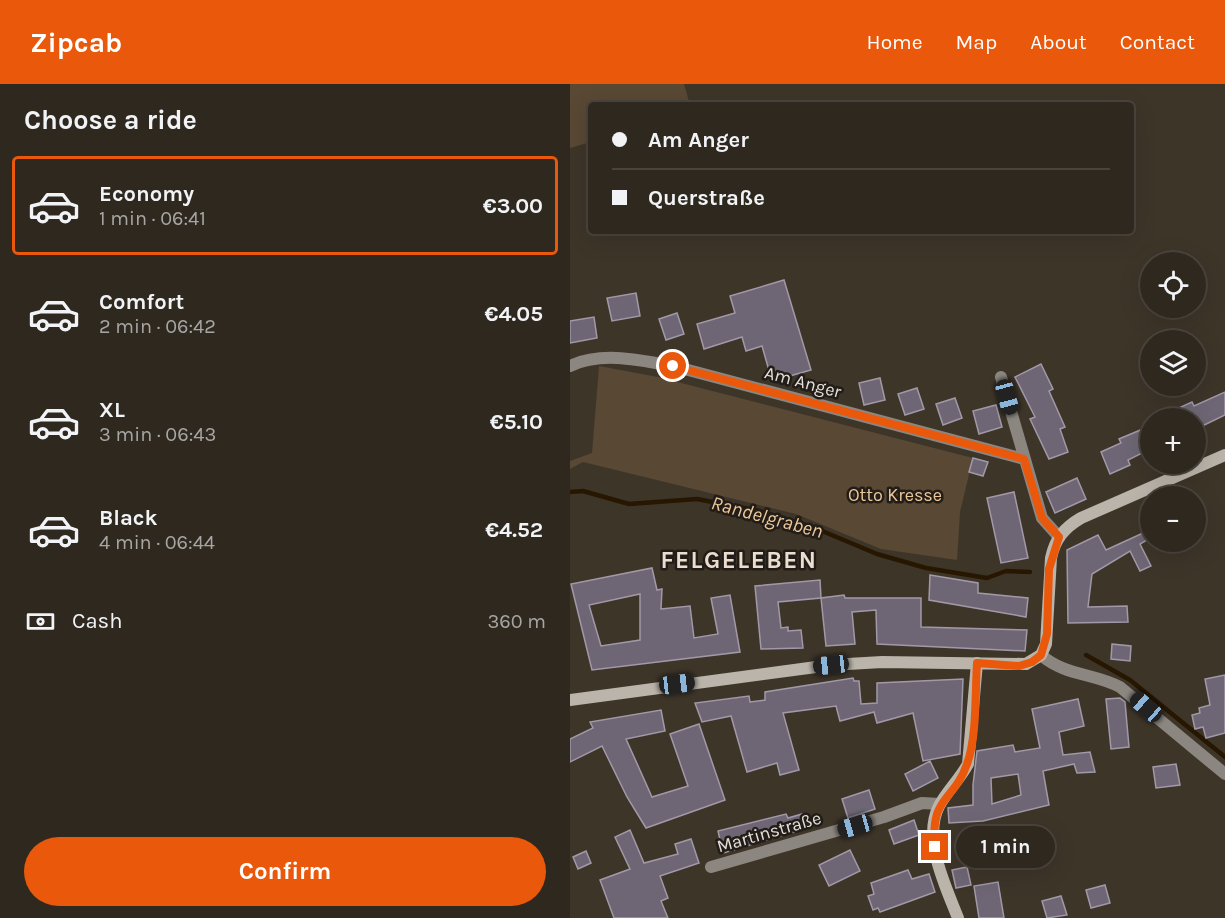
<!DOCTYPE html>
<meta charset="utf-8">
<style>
body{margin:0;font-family:Karla,sans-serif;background:#363028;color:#f1f3f6;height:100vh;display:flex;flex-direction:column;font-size:22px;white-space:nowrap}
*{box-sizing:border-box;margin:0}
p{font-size:20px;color:#a7a6a4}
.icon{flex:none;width:33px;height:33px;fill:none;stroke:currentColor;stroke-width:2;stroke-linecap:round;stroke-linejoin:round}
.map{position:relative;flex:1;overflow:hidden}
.panel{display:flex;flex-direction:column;background:#2e281f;width:570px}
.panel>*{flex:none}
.top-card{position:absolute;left:18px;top:18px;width:546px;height:132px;border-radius:6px;box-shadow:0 6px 24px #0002,0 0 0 2px #49443d;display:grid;align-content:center;height:132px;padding:0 24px;background:#2e281f}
.tools{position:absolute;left:570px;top:168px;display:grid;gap:12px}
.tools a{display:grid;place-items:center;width:66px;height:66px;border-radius:50%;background:#2e281f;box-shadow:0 6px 24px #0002,0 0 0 2px #49443d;font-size:30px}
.end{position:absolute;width:27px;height:27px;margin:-14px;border:8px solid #ea580c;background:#fff;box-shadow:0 0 0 3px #fff}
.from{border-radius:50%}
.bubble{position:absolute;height:42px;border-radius:21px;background:#2e281f;box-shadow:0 6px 24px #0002,0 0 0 2px #49443d;font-size:20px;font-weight:700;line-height:42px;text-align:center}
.car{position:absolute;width:18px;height:36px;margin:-18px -9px;border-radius:8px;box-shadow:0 0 4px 2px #0007;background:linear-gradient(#222 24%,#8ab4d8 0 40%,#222 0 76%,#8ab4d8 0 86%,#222 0)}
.top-card b{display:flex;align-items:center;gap:21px;height:57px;font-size:22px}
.top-card b+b{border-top:2px solid #49443d}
.top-card i{width:15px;height:15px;background:#f1f3f6}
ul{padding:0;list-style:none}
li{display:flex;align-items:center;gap:18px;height:99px;margin:0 12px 9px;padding:0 12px;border:3px solid transparent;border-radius:6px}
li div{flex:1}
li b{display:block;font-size:22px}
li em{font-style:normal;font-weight:700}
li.active{border-color:#ea580c}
li>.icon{width:54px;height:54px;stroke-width:1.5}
h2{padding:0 24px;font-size:27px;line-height:72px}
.pay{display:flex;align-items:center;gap:15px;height:66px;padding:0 24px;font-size:22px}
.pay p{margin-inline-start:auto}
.button{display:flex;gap:12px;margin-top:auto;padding:12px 24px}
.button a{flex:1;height:69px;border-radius:36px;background:#ea580c;color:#fff;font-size:24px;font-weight:700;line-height:69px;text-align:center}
header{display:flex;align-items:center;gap:36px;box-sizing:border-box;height:84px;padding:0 30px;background:#ea580c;color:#fff}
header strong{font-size:28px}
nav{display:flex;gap:33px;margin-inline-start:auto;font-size:21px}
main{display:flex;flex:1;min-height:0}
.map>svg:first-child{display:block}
.green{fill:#584834}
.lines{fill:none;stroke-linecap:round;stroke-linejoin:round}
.stream{stroke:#271701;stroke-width:4.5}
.building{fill:#6e6674;stroke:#a199a8;stroke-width:1.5;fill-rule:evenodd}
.street{stroke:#8b8680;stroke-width:12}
.secondary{stroke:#bbb4aa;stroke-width:12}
.route{stroke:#ea580c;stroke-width:8}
.labels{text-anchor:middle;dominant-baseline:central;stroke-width:5;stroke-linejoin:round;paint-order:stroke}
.street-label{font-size:18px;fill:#e5dfd8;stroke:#221d18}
.park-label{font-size:18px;fill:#ecc798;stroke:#221d18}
.water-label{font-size:20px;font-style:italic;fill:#edc899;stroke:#221d18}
.district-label{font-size:24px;font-weight:bold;letter-spacing:1.5px;fill:#ebdecf;stroke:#221d18}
</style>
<header>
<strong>Zipcab</strong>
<nav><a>Home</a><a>Map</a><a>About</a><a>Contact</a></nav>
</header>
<main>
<section class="panel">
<h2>Choose a ride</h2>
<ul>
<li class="active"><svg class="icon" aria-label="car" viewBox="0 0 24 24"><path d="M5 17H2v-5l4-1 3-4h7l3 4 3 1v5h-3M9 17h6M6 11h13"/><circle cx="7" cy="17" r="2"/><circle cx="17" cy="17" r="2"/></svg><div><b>Economy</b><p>1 min · 06:41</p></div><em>€3.00</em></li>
<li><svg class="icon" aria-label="car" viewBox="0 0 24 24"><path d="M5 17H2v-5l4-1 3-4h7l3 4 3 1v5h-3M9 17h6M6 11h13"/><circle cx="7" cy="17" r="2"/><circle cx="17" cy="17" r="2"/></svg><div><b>Comfort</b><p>2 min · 06:42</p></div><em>€4.05</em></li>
<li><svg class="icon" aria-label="car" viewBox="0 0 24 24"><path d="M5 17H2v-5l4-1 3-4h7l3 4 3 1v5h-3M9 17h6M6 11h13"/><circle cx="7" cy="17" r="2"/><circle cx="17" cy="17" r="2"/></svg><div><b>XL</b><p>3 min · 06:43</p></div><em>€5.10</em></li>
<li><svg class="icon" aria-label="car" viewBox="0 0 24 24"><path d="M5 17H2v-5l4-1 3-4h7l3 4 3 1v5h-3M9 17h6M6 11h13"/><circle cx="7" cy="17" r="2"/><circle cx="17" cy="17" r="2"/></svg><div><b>Black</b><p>4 min · 06:44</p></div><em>€4.52</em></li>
</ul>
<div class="pay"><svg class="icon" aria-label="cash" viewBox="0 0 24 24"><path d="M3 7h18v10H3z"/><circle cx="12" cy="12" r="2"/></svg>Cash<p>360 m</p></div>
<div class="button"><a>Confirm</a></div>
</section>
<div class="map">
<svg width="655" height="834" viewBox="0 0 655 834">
<rect width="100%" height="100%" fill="#3e3529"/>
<!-- green -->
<g class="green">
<polygon points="0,0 114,0 120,21 21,21 21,58 0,64"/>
<polygon points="29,282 88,293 403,374 390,428 387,476 311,465 226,430 13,378 0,385 0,377 22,369"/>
</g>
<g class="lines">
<!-- stream -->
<g class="stream">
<polyline points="0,408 13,407 59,420 127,415 189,427 245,444 307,470 356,484 417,494 436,487 460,488"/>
<polyline points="516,571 560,596 655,673"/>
</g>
</g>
<!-- building -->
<g class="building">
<polygon points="214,196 241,286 202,297 192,262 176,267 172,253 134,265 127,240 165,229 160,212"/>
<polygon points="66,209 70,232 42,237 37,214"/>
<polygon points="107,229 114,250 96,256 89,235"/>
<polygon points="24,233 27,254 0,259 0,237"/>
<polygon points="471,280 483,305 479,307 495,343 490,345 498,368 479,375 460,335 465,333 445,293"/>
<polygon points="310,294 315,316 294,321 289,299"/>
<polygon points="347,304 354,325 335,331 328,310"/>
<polygon points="655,308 655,331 626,345 626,334 587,334 622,318 624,322"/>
<polygon points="385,314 392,334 373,341 366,320"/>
<polygon points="426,321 432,343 409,350 403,327"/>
<polygon points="580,342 580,365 558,376 560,381 540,390 531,368 551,359 549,355"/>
<polygon points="403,374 418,378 413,392 399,388"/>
<polygon points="507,394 516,415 485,429 476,408"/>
<polygon points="444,408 458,474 431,479 417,414"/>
<polygon points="573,449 577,456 570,460 581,482 570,487 560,467 522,490 518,523 557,522 558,538 498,539 497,466 528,451 536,466"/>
<path d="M82 484 87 506 92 505 91 525 120 522 124 554 148 550 141 514 160 511 170 568 22 586 1 500ZM70 510V556L31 562 19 521Z"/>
<polygon points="360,491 408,499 408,509 458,514 456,533 359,516"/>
<polygon points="250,496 251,514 208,518 211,544 218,543 218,547 231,546 233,564 191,565 185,502"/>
<polygon points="274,511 275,514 351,514 351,543 457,546 455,567 307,560 306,526 282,528 285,560 256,562 251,514"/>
<polygon points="542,560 561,562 560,577 541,575"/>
<polygon points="655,591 655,649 636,654 633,643 625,645 622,631 630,629 629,624 640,621 635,595"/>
<polygon points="283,594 284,597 289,597 291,620 307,619 307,599 393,595 390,670 353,677 343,629 307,639 304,628 270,637 266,622 213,629 229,686 210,691 207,679 177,688 161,632 132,638 125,619 179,612 180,618 195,616 195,608"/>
<polygon points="550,614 555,618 559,663 541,665 536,615"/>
<path d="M508 615 514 642 489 648 493 671 520 668 525 688 507 689 504 680 473 687 479 721 413 737 379 739 378 724 403 721V701L407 667 443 661 445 668 470 664 462 625ZM448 690 451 711 422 720 421 694Z"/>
<polygon points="91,626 95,647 56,655 82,713 118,702 100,650 129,640 155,716 76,744 57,713 32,662 0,678 0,655 23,644 20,638"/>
<polygon points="360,677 368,694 343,707 335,690"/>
<polygon points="606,680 610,701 586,704 583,683"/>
<polygon points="299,706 305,725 278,734 272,715"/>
<polygon points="216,730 218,734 232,730 237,744 153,769 148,747"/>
<polygon points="344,736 349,751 324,760 319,746"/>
<polygon points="60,746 74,779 108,770 105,760 121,755 129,779 90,792 98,814 91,817 98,834 44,834 30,796 60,785 45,753"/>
<polygon points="280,766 290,787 259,802 249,781"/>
<polygon points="16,767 21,779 8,785 3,773"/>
<polygon points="397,783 401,801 386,804 382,786"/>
<polygon points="338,786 342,795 359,790 365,808 310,828 308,824 303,826 298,812 304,810 301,799"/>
<polygon points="428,798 434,834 409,834 404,802"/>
<polygon points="535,801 540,819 521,824 516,806"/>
<polygon points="491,812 497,831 477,834 472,817"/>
</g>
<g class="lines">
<!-- street -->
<g class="street">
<path d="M0 282C31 267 70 276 103 282L454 375"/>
<polyline points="431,293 472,434 489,453"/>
<path d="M471 571C495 592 524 589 550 603L655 690"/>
<polyline points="141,783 314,733 352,719 370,720"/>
</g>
<!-- secondary -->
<g class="secondary">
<path d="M0 616 261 581 312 578 456 580 471 571 476 560 481 474C485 455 494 444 511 434L655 371"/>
<path d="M388 834C376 803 352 755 369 722 377 707 390 695 398 680L407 579"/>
</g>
</g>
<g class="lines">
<!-- route -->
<path class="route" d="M103 282 454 375 472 434 489 453 479 485 477 550 471 571 462 578 449 582 407 579C405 609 407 653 397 680 384 718 360 711 365 763"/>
</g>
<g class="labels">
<!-- street labels -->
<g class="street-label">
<text transform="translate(233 298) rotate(15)">Am Anger</text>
<text transform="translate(199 748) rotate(-16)">Martinstraße</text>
</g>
<!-- park labels -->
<g class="park-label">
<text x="325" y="411">Otto Kresse</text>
</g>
<!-- water labels -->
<g class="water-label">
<text transform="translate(197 433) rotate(15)">Randelgraben</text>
</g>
<!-- district labels -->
<g class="district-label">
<text x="169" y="476">FELGELEBEN</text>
</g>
</g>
</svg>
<div class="tools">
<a><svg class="icon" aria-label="locate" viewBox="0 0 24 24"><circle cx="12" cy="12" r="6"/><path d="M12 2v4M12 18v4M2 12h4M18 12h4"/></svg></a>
<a><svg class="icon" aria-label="layers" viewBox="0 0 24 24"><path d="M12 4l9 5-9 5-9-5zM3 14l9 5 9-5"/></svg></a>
<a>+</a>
<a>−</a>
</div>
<i class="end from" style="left:103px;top:282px"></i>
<i class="end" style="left:365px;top:763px"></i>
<div class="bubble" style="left:386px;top:742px;width:99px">1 min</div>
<i class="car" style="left:437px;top:313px;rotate:165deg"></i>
<i class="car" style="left:261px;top:581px;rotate:264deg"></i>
<i class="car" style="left:107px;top:600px;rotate:83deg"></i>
<i class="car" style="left:576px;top:623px;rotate:311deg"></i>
<i class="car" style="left:285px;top:742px;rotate:254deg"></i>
<div class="top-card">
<b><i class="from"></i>Am Anger</b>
<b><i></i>Querstraße</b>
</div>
</div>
</main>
